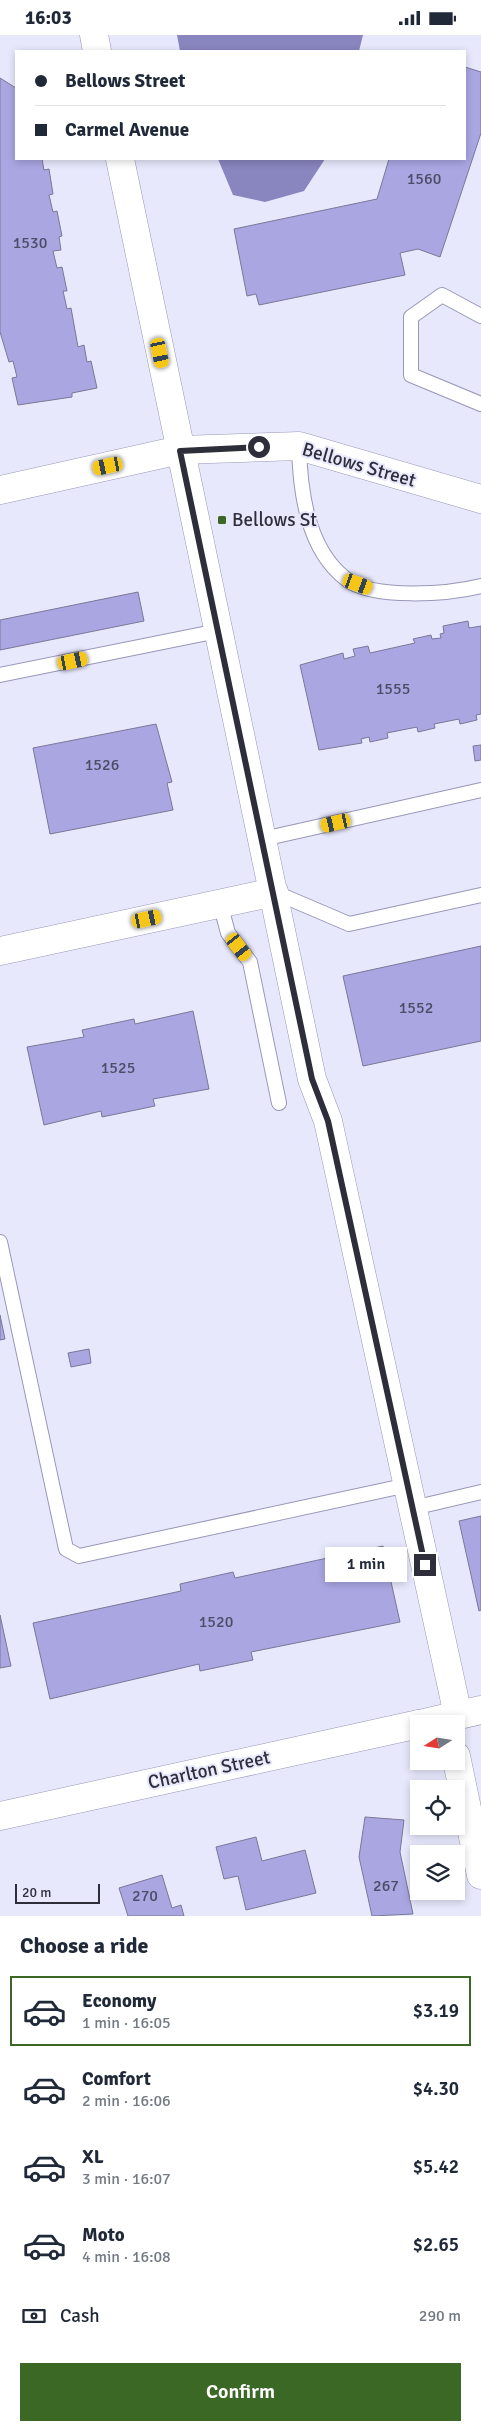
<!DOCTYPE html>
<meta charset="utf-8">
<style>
body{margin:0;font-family:Signika,sans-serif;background:#f6f6f7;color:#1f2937;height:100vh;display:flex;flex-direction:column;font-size:19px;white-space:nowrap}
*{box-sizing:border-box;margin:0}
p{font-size:16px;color:#747a83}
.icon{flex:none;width:28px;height:28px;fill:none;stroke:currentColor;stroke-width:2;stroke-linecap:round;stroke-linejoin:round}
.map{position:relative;height:1881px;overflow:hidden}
.panel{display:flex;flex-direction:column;background:#fff;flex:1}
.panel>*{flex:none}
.banner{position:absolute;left:15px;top:15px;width:451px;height:110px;border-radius:0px;box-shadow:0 2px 8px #0003;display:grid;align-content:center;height:110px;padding:0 20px;background:#fff}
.needle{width:32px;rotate:258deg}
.tools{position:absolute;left:410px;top:1680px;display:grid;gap:10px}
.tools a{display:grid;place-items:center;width:55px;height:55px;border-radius:0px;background:#fff;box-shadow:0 2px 8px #0003;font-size:25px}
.scale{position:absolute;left:15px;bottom:12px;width:85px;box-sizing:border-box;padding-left:5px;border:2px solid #2e2e3b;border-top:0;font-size:14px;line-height:18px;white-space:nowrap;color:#2e2e3b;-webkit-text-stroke:4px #e8e8fd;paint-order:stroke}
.end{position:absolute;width:22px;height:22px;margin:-11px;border:6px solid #2e2e3b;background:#fff;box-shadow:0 0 0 2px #fff}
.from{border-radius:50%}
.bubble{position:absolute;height:35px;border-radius:0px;background:#fff;box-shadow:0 2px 8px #0003;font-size:16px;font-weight:600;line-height:35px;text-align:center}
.car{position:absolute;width:15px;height:30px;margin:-15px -8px;border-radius:6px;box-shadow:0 0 4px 1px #0007;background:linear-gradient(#f5c518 24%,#345 0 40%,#f5c518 0 76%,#345 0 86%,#f5c518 0)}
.banner b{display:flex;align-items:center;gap:18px;height:48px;font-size:19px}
.banner b+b{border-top:1px solid #e0e1e3}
.banner i{width:12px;height:12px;background:#1f2937}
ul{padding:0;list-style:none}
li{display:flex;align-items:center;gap:15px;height:70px;margin:0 10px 8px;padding:0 10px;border:2px solid transparent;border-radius:0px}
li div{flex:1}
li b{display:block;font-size:19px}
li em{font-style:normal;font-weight:600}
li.selected{border-color:#3c6826}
li>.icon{width:45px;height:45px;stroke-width:1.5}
h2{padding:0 20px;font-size:22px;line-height:60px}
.pay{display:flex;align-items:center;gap:12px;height:55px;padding:0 20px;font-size:19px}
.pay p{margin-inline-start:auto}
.cta{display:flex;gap:10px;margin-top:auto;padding:10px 20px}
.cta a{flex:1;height:58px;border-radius:0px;background:#3c6826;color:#fff;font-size:20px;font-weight:600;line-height:58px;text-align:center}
.status{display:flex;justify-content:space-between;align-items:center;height:35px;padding:0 25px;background:#fff;direction:ltr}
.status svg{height:14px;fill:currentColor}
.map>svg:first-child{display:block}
.water{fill:#8985bf}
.building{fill:#a9a6e2;stroke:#797897}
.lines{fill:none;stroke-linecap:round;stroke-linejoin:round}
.service-casing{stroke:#9997b8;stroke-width:16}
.minor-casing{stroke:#9997b8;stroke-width:29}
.tertiary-casing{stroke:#9997b8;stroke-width:29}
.service{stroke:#fff;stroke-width:14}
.minor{stroke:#fff;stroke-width:28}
.tertiary{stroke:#fff;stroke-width:28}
.route{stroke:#2e2e3b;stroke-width:6}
.poi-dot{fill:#3c6826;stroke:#e8e8fd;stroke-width:2}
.labels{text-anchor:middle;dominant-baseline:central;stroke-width:4;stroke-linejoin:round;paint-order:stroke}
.number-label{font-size:16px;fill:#4d4c65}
.street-label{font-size:19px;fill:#2e2e3b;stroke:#e8e8fd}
.poi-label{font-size:19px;fill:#2e2e3b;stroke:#e8e8fd;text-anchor:start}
</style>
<div class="status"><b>16:03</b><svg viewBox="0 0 49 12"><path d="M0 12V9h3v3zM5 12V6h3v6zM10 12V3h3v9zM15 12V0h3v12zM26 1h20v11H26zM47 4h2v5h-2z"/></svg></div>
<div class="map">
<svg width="481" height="1881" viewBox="0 0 481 1881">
<rect width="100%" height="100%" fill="#e8e8fd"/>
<!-- water -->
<g class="water">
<polygon points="177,0 363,0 359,16 180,16"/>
<polygon points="218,124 325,124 304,156 265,167 233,160"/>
</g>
<!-- building -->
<g class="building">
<polygon points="465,32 481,37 481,98 440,222 418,214 400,218 405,240 259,270 256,259 247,261 234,194 377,164 389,124 465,124"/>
<polygon points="0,43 16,53 16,124 42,124 44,135 49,134 53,159 49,160 53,177 57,176 62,201 59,202 61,215 53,216 57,233 62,232 67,256 63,256 67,274 71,273 78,312 84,310 87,327 91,326 97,353 72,358 72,362 18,370 12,343 17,342 13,326 9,327 0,297"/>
<polygon points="138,557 144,586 0,615 0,585"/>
<polygon points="468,586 469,593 481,591 481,679 476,680 477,685 460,689 459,684 434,689 435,693 418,697 417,692 387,698 388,703 370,707 369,702 361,704 362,708 319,715 300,630 343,618 344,624 355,621 353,614 368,611 370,618 415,608 413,604 431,600 432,604 441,603 440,599 444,598 443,591"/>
<polygon points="156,689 172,747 167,748 173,775 50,799 33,713"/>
<polygon points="481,710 481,725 475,726 473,711"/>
<polygon points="481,911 481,1006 363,1031 343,941"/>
<polygon points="193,976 209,1054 153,1064 155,1071 102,1082 101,1076 44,1090 27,1012 84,1002 82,995 134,984 135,989"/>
<polygon points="0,1280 5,1304 0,1305"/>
<polygon points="89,1314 91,1328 71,1332 68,1318"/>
<polygon points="481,1481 481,1575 479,1576 459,1486"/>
<polygon points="383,1511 400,1587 251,1617 253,1625 200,1636 199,1629 50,1664 33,1588 181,1556 180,1549 233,1537 235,1543"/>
<polygon points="0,1580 11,1631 0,1633"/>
<polygon points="365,1782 404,1785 400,1817 413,1879 372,1881 359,1822"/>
<polygon points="256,1802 262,1826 305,1815 316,1858 246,1875 238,1841 224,1844 216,1812"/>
<polygon points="162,1840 172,1873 181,1870 184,1881 128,1881 119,1853"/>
</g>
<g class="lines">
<defs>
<g id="service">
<polyline points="481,281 442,260 411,282 411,340 481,369"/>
<path d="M299 411C300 456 307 514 346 544 373 565 449 559 481 551"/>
<polyline points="0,640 218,596"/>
<polyline points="263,804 481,755"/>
<polyline points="274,857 349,889 481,860"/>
<polyline points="220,868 228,898 250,927 279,1068"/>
<polyline points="0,1207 66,1514 79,1521 408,1450"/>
<polyline points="413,1473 481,1457"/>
</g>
<g id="minor">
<polyline points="94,0 97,16"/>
<polyline points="120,124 312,1044 328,1086 458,1680"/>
<polyline points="0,455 180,415 299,411 481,464"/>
<polyline points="0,916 274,857"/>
<polyline points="456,1721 481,1840"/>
</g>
<g id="tertiary">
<polyline points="420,1689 481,1675"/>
<polyline points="0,1781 419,1689"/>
</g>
</defs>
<!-- service casing -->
<use href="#service" class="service-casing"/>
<!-- minor casing -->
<use href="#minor" class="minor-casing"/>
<!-- tertiary casing -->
<use href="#tertiary" class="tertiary-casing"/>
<!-- service -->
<use href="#service" class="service"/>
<!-- minor -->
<use href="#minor" class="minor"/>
<!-- tertiary -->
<use href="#tertiary" class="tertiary"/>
</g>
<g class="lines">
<!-- route -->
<polyline class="route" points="259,412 180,416 312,1044 328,1086 425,1530"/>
</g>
<!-- markers -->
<rect class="poi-dot" x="217" y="480" width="10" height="10" rx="2.5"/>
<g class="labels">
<!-- number labels -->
<g class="number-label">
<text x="424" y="144">1560</text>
<text x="30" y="208">1530</text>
<text x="393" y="654">1555</text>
<text x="102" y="730">1526</text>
<text x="416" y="973">1552</text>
<text x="118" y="1033">1525</text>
<text x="216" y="1587">1520</text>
<text x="386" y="1851">267</text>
<text x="145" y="1861">270</text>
</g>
<!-- street labels -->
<g class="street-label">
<text transform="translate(359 430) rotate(16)">Bellows Street</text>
<text transform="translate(209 1735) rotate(-12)">Charlton Street</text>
</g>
<!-- poi labels -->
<g class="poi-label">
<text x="232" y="485">Bellows St</text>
</g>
</g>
</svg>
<div class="tools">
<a><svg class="needle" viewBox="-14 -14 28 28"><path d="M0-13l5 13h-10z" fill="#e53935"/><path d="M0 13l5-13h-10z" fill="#747a83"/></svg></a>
<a><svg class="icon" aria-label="locate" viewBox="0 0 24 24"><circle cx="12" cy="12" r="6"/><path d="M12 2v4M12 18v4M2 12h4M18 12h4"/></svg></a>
<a><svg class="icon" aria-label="layers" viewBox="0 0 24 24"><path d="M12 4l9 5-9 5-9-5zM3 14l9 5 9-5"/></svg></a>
</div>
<div class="scale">20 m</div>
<i class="end from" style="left:259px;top:412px"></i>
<i class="end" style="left:425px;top:1530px"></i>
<div class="bubble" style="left:325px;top:1512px;width:82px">1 min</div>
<i class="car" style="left:160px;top:318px;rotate:168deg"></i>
<i class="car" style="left:108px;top:431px;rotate:258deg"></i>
<i class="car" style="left:358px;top:549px;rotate:110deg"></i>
<i class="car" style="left:73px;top:626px;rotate:78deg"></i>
<i class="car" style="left:336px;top:788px;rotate:257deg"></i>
<i class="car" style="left:147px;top:884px;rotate:78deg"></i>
<i class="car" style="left:239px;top:912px;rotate:143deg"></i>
<div class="banner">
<b><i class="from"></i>Bellows Street</b>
<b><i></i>Carmel Avenue</b>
</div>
</div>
<section class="panel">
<h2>Choose a ride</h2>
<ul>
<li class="selected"><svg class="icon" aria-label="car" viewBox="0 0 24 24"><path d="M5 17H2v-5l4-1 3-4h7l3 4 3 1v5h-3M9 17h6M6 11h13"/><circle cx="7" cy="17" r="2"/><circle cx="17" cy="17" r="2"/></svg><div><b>Economy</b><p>1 min · 16:05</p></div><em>$3.19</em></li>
<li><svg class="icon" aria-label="car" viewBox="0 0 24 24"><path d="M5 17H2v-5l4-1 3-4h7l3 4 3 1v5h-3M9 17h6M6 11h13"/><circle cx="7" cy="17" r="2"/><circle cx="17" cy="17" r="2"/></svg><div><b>Comfort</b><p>2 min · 16:06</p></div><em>$4.30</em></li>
<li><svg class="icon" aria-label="car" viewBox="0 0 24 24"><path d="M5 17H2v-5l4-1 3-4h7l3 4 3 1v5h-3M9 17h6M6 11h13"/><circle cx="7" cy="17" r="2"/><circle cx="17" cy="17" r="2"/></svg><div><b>XL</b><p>3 min · 16:07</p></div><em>$5.42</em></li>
<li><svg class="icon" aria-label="car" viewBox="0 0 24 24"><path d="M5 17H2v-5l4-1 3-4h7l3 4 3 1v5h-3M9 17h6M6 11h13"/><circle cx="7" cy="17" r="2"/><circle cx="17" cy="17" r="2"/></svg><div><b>Moto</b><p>4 min · 16:08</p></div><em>$2.65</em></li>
</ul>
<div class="pay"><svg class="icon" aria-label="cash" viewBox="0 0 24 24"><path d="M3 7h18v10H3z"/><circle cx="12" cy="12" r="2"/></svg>Cash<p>290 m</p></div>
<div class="cta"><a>Confirm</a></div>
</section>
